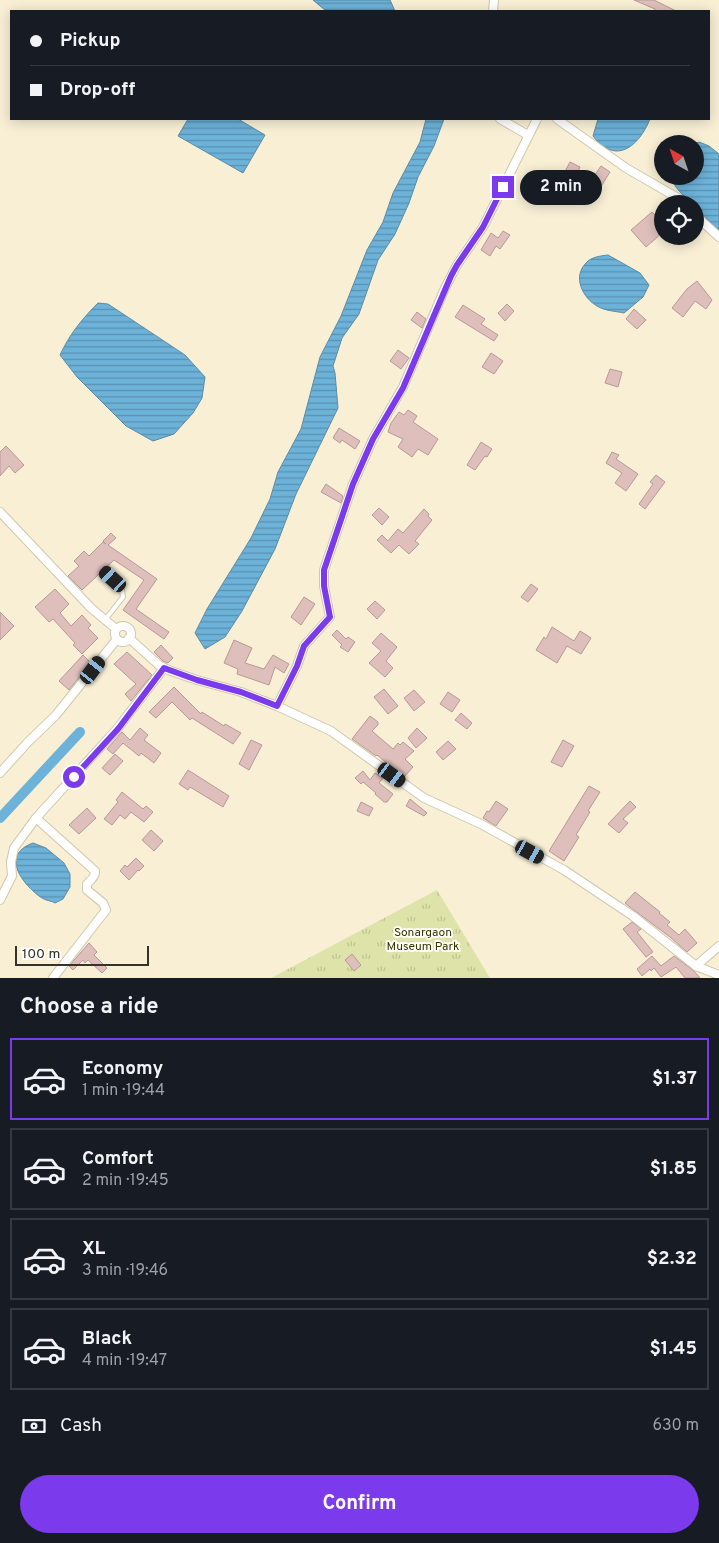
<!DOCTYPE html>
<meta charset="utf-8">
<style>
body{margin:0;font-family:Overpass,sans-serif;background:#20242c;color:#f1f3f6;height:100vh;display:flex;flex-direction:column;font-size:19px;white-space:nowrap}
*{box-sizing:border-box;margin:0}
p{font-size:16px;color:#9ea1a6}
.icon{flex:none;width:28px;height:28px;fill:none;stroke:currentColor;stroke-width:2;stroke-linecap:round;stroke-linejoin:round}
.map{position:relative;height:978px;overflow:hidden}
.details{display:flex;flex-direction:column;background:#171b24;flex:1}
.details>*{flex:none}
.banner{position:absolute;left:10px;top:10px;width:700px;height:110px;border-radius:0px;box-shadow:0 2px 12px #0003;display:grid;align-content:center;height:110px;padding:0 20px;background:#171b24}
.needle{width:32px;rotate:320deg}
.fabs{position:absolute;left:654px;top:135px;display:grid;gap:10px}
.fabs a{display:grid;place-items:center;width:50px;height:50px;border-radius:50%;background:#171b24;box-shadow:0 2px 12px #0003;font-size:25px}
.scale{position:absolute;left:15px;bottom:12px;width:134px;box-sizing:border-box;padding-left:5px;border:2px solid #353228;border-top:0;font-size:14px;line-height:18px;white-space:nowrap;color:#353228;-webkit-text-stroke:4px #fefdf7;paint-order:stroke}
.end{position:absolute;width:22px;height:22px;margin:-11px;border:6px solid #7c3aed;background:#fff;box-shadow:0 0 0 2px #fff}
.from{border-radius:50%}
.bubble{position:absolute;height:35px;border-radius:18px;background:#171b24;box-shadow:0 2px 12px #0003;font-size:16px;font-weight:700;line-height:35px;text-align:center}
.car{position:absolute;width:15px;height:30px;margin:-15px -8px;border-radius:6px;box-shadow:0 0 4px 1px #0007;background:linear-gradient(#222 24%,#8ab4d8 0 40%,#222 0 76%,#8ab4d8 0 86%,#222 0)}
.banner b{display:flex;align-items:center;gap:18px;height:48px;font-size:19px}
.banner b+b{border-top:1px solid #363941}
.banner i{width:12px;height:12px;background:#f1f3f6}
ul{padding:0;list-style:none}
li{display:flex;align-items:center;gap:15px;height:82px;margin:0 10px 8px;padding:0 10px;border:2px solid #363941;border-radius:0px}
li div{flex:1}
li b{display:block;font-size:19px}
li em{font-style:normal;font-weight:700}
li.on{border-color:#7c3aed}
li>.icon{width:45px;height:45px;stroke-width:1.5}
h2{padding:0 20px;font-size:22px;line-height:60px}
.pay{display:flex;align-items:center;gap:12px;height:55px;padding:0 20px;font-size:19px}
.pay p{margin-inline-start:auto}
.action{display:flex;gap:10px;margin-top:auto;padding:10px 20px}
.action a{flex:1;height:58px;border-radius:30px;background:#7c3aed;color:#fff;font-size:20px;font-weight:700;line-height:58px;text-align:center}
.map>svg:first-child{display:block}
.grass{fill:url(#grass-tufts)}
.water{fill:url(#water-rules);stroke:#5c8ca4}
.lines{fill:none;stroke-linecap:round;stroke-linejoin:round}
.canal{stroke:#6db2d9;stroke-width:10}
.building{fill:#dfbfbc;stroke:#b79996}
.lane-casing{stroke:#d0c8ae;stroke-width:6}
.street-casing{stroke:#d0c8ae;stroke-width:10}
.lane{stroke:#fff;stroke-width:4}
.street{stroke:#fff;stroke-width:8}
.route{stroke:#7c3aed;stroke-width:6}
.labels{text-anchor:middle;dominant-baseline:central;stroke-width:4;stroke-linejoin:round;paint-order:stroke}
.park-label{font-size:12px;fill:#353700;stroke:#fefdf7}
</style>
<div class="map">
<svg width="719" height="978" viewBox="0 0 719 978">
<defs>
<pattern id="grass-tufts" width="24" height="20" patternUnits="userSpaceOnUse" patternTransform="scale(1.25)"><rect width="24" height="20" fill="#dee3a9"/><path d="M3 7l-1-3M5 7V3M7 7l1-3M15 17l-1-3M17 17v-4M19 17l1-3" fill="none" stroke="#bfc391"/></pattern>
<pattern id="water-rules" width="6" height="5" patternUnits="userSpaceOnUse" patternTransform="scale(1.25)"><rect width="6" height="5" fill="#6db2d9"/><path d="M0 2.5h6" fill="none" stroke="#5a91b0"/></pattern>
</defs>
<rect width="100%" height="100%" fill="#f8efd5"/>
<!-- grass -->
<polygon class="grass" points="437,890 490,978 271,978"/>
<!-- water -->
<g class="water">
<polygon points="313,0 390,0 395,11 326,11"/>
<polygon points="188,119 238,119 265,135 243,173 178,136"/>
<polygon points="426,119 444,119 434,146 418,177 409,203 395,234 378,260 359,314 342,338 333,366 335,373 338,408 296,494 275,549 242,611 225,637 205,649 195,633 207,609 251,538 270,499 278,472 301,429 320,357 341,316 367,250 383,222 393,193 420,142"/>
<path d="M598 119H650C639 146 616 166 593 136Z"/>
<path d="M699 142 709 146 719 154V232L695 206V204H693C685 197 672 187 672 176H695V144Z"/>
<path d="M608 255 640 273 649 285 643 297 624 313C615 311 605 311 597 306 583 298 572 277 586 263 591 257 600 256 608 255Z"/>
<path d="M98 303 108 304 185 355 205 377 202 398 193 413 174 434 153 441 126 426 77 377 60 355C69 335 82 319 98 303Z"/>
<path d="M33 843 46 848 64 863 70 874V887L63 899 55 903C52 901 48 901 44 899 39 897 33 891 29 887 14 871 8 852 33 843Z"/>
</g>
<g class="lines">
<!-- canal -->
<polyline class="canal" points="0,818 80,732"/>
</g>
<!-- building -->
<g class="building">
<polygon points="634,0 654,0 676,11 654,11 655,9"/>
<polygon points="570,162 580,167 571,185 561,179"/>
<polygon points="601,166 610,172 600,188 590,182"/>
<polygon points="652,212 662,223 662,233 646,247 631,230"/>
<polygon points="503,231 510,235 500,249 496,246 490,256 481,250 491,233 498,238"/>
<polygon points="697,281 712,300 706,309 695,301 683,317 672,308 687,289"/>
<polygon points="507,304 514,311 505,321 498,313"/>
<polygon points="463,305 485,319 481,324 498,335 494,341 455,317"/>
<polygon points="634,309 646,320 637,329 626,319"/>
<polygon points="417,312 426,319 422,328 411,320"/>
<polygon points="398,350 409,358 401,369 390,361"/>
<polygon points="491,353 503,361 494,374 482,367"/>
<polygon points="610,369 622,372 618,387 605,383"/>
<polygon points="408,410 417,416 413,422 438,439 428,455 418,449 412,457 398,447 403,439 388,432 391,423 399,412 404,415"/>
<polygon points="339,428 360,441 355,449 342,440 340,443 333,438"/>
<polygon points="481,442 492,449 487,457 485,456 475,470 467,465"/>
<polygon points="6,446 24,465 15,473 9,466 0,476 0,452"/>
<polygon points="612,452 619,455 616,459 638,474 626,491 615,483 622,473 606,463"/>
<polygon points="656,475 665,482 645,509 639,504 653,484 650,482"/>
<polygon points="326,484 343,496 341,503 321,492"/>
<polygon points="379,508 389,517 382,525 372,515"/>
<polygon points="424,509 429,514 428,516 432,520 415,541 419,544 409,554 399,545 391,553 377,540 382,535 388,541 398,529 403,533"/>
<polygon points="111,533 116,538 108,545 157,579 136,609 169,632 164,639 123,610 144,580 114,560 82,590 68,576 79,566 74,561 84,551 89,556 103,542 106,544 103,541"/>
<polygon points="531,584 538,589 528,602 521,597"/>
<polygon points="55,589 69,604 60,613 71,626 82,615 91,625 88,628 98,638 82,654 73,645 75,643 53,619 49,622 35,607"/>
<polygon points="304,597 315,604 301,625 291,617"/>
<polygon points="375,601 385,610 377,619 367,609"/>
<polygon points="0,612 14,626 0,640"/>
<polygon points="552,627 574,641 580,631 591,638 581,654 567,646 557,663 536,650 544,637 546,639"/>
<polygon points="337,630 346,639 348,637 355,642 348,652 340,647 342,645 332,635"/>
<polygon points="381,633 397,647 386,661 393,668 385,677 369,663 381,651 372,643"/>
<polygon points="234,640 252,648 245,663 264,669 273,655 289,664 284,673 275,667 269,685 237,674 238,669 224,663"/>
<polygon points="161,645 173,658 168,663 163,661 154,652"/>
<polygon points="127,652 152,675 131,701 125,694 136,684 114,664"/>
<polygon points="83,655 91,663 69,690 59,681"/>
<polygon points="174,687 201,714 202,712 224,726 225,724 241,733 233,744 192,718 190,720 172,702 156,718 149,712"/>
<polygon points="384,689 398,706 388,714 374,697"/>
<polygon points="414,690 425,702 414,711 404,698"/>
<polygon points="448,692 460,700 452,712 440,704"/>
<polygon points="461,713 472,723 467,729 455,720"/>
<polygon points="370,716 378,722 378,725 372,731 393,749 398,743 400,745 403,742 414,751 405,759 413,767 404,777 377,755 376,756 352,739"/>
<polygon points="140,728 148,735 144,740 161,753 154,763 141,753 139,756 123,743 113,754 107,749 122,732 130,740"/>
<polygon points="417,728 427,738 416,748 408,738"/>
<polygon points="251,740 262,745 249,770 239,764"/>
<polygon points="563,740 574,746 562,767 551,762"/>
<polygon points="448,741 456,749 443,760 436,752"/>
<polygon points="115,754 123,761 110,775 102,768"/>
<polygon points="188,770 229,796 223,807 190,787 188,790 179,784"/>
<polygon points="363,771 370,780 375,773 383,778 379,783 393,794 387,802 384,802 375,794 376,793 363,782 361,784 355,778"/>
<polygon points="589,786 600,792 588,811 590,812 576,835 579,837 564,861 549,851"/>
<polygon points="122,792 143,809 146,806 153,812 144,822 131,812 125,819 120,815 112,825 104,819 118,802 116,800"/>
<polygon points="410,799 427,813 424,816 406,806"/>
<polygon points="496,801 508,809 496,826 483,818 487,811 489,812"/>
<polygon points="630,801 636,807 623,819 628,823 619,833 608,824"/>
<polygon points="361,802 373,808 369,816 357,811"/>
<polygon points="87,808 96,818 79,834 69,825"/>
<polygon points="151,830 163,841 154,851 142,840"/>
<polygon points="136,858 144,866 139,871 138,870 129,880 120,871 125,865 127,867"/>
<polygon points="635,892 660,912 659,913 670,922 667,925 679,935 685,929 697,943 687,952 670,937 630,907 625,903"/>
<polygon points="632,922 641,929 637,932 653,952 646,957 623,929"/>
<polygon points="89,943 97,952 94,955 107,968 102,973 88,960 85,963 83,960 73,970 69,966"/>
<polygon points="352,954 361,965 354,971 345,960"/>
<polygon points="652,956 661,966 674,956 694,971 700,978 685,978 676,967 661,977 654,968 651,971 650,969 642,976 637,969"/>
</g>
<g class="lines">
<defs>
<polyline id="lane" points="105,572 122,590 123,597 105,620"/>
<g id="street">
<polyline points="493,11 494,0"/>
<polyline points="500,119 528,135"/>
<polyline points="557,119 626,168 678,198 684,204"/>
<polyline points="695,215 719,237"/>
<polyline points="0,512 91,608 116,629"/>
<circle cx="123" cy="634" r="8"/>
<polyline points="129,638 160,666 171,671 197,680 241,692 277,706 331,731 424,798 481,824 564,870 633,916 696,966 719,975"/>
<polyline points="277,706 297,666 304,646 330,617 324,586 324,570 353,484 373,439 403,387 445,288 457,265 483,227 537,119"/>
<polyline points="0,773 28,742 56,715 117,639"/>
<path d="M36 818 95 871C96 876 90 881 87 884V890L103 903 106 910 53 978"/>
<polyline points="0,900 12,876 11,862 14,848 36,818 117,729 164,668"/>
<polyline points="696,966 719,946"/>
</g>
</defs>
<!-- lane casing -->
<use href="#lane" class="lane-casing"/>
<!-- street casing -->
<use href="#street" class="street-casing"/>
<!-- lane -->
<use href="#lane" class="lane"/>
<!-- street -->
<use href="#street" class="street"/>
</g>
<g class="lines">
<!-- route -->
<polyline class="route" points="74,777 118,729 164,668 197,680 241,692 277,706 297,666 304,646 330,617 324,586 324,570 353,484 373,439 403,388 451,276 457,265 483,227 503,187"/>
</g>
<g class="labels">
<!-- park labels -->
<g class="park-label">
<text x="423" y="933">Sonargaon<tspan x="423" dy="14">Museum Park</tspan></text>
</g>
</g>
</svg>
<div class="fabs">
<a><svg class="needle" viewBox="-14 -14 28 28"><path d="M0-13l5 13h-10z" fill="#e53935"/><path d="M0 13l5-13h-10z" fill="#9ea1a6"/></svg></a>
<a><svg class="icon" aria-label="locate" viewBox="0 0 24 24"><circle cx="12" cy="12" r="6"/><path d="M12 2v4M12 18v4M2 12h4M18 12h4"/></svg></a>
</div>
<div class="scale">100 m</div>
<i class="end from" style="left:74px;top:777px"></i>
<i class="end" style="left:503px;top:187px"></i>
<div class="bubble" style="left:520px;top:170px;width:82px">2 min</div>
<i class="car" style="left:113px;top:579px;rotate:312deg"></i>
<i class="car" style="left:93px;top:670px;rotate:37deg"></i>
<i class="car" style="left:392px;top:775px;rotate:126deg"></i>
<i class="car" style="left:530px;top:852px;rotate:119deg"></i>
<div class="banner">
<b><i class="from"></i>Pickup</b>
<b><i></i>Drop-off</b>
</div>
</div>
<section class="details">
<h2>Choose a ride</h2>
<ul>
<li class="on"><svg class="icon" aria-label="car" viewBox="0 0 24 24"><path d="M5 17H2v-5l4-1 3-4h7l3 4 3 1v5h-3M9 17h6M6 11h13"/><circle cx="7" cy="17" r="2"/><circle cx="17" cy="17" r="2"/></svg><div><b>Economy</b><p>1 min · 19:44</p></div><em>$1.37</em></li>
<li><svg class="icon" aria-label="car" viewBox="0 0 24 24"><path d="M5 17H2v-5l4-1 3-4h7l3 4 3 1v5h-3M9 17h6M6 11h13"/><circle cx="7" cy="17" r="2"/><circle cx="17" cy="17" r="2"/></svg><div><b>Comfort</b><p>2 min · 19:45</p></div><em>$1.85</em></li>
<li><svg class="icon" aria-label="car" viewBox="0 0 24 24"><path d="M5 17H2v-5l4-1 3-4h7l3 4 3 1v5h-3M9 17h6M6 11h13"/><circle cx="7" cy="17" r="2"/><circle cx="17" cy="17" r="2"/></svg><div><b>XL</b><p>3 min · 19:46</p></div><em>$2.32</em></li>
<li><svg class="icon" aria-label="car" viewBox="0 0 24 24"><path d="M5 17H2v-5l4-1 3-4h7l3 4 3 1v5h-3M9 17h6M6 11h13"/><circle cx="7" cy="17" r="2"/><circle cx="17" cy="17" r="2"/></svg><div><b>Black</b><p>4 min · 19:47</p></div><em>$1.45</em></li>
</ul>
<div class="pay"><svg class="icon" aria-label="cash" viewBox="0 0 24 24"><path d="M3 7h18v10H3z"/><circle cx="12" cy="12" r="2"/></svg>Cash<p>630 m</p></div>
<div class="action"><a>Confirm</a></div>
</section>
